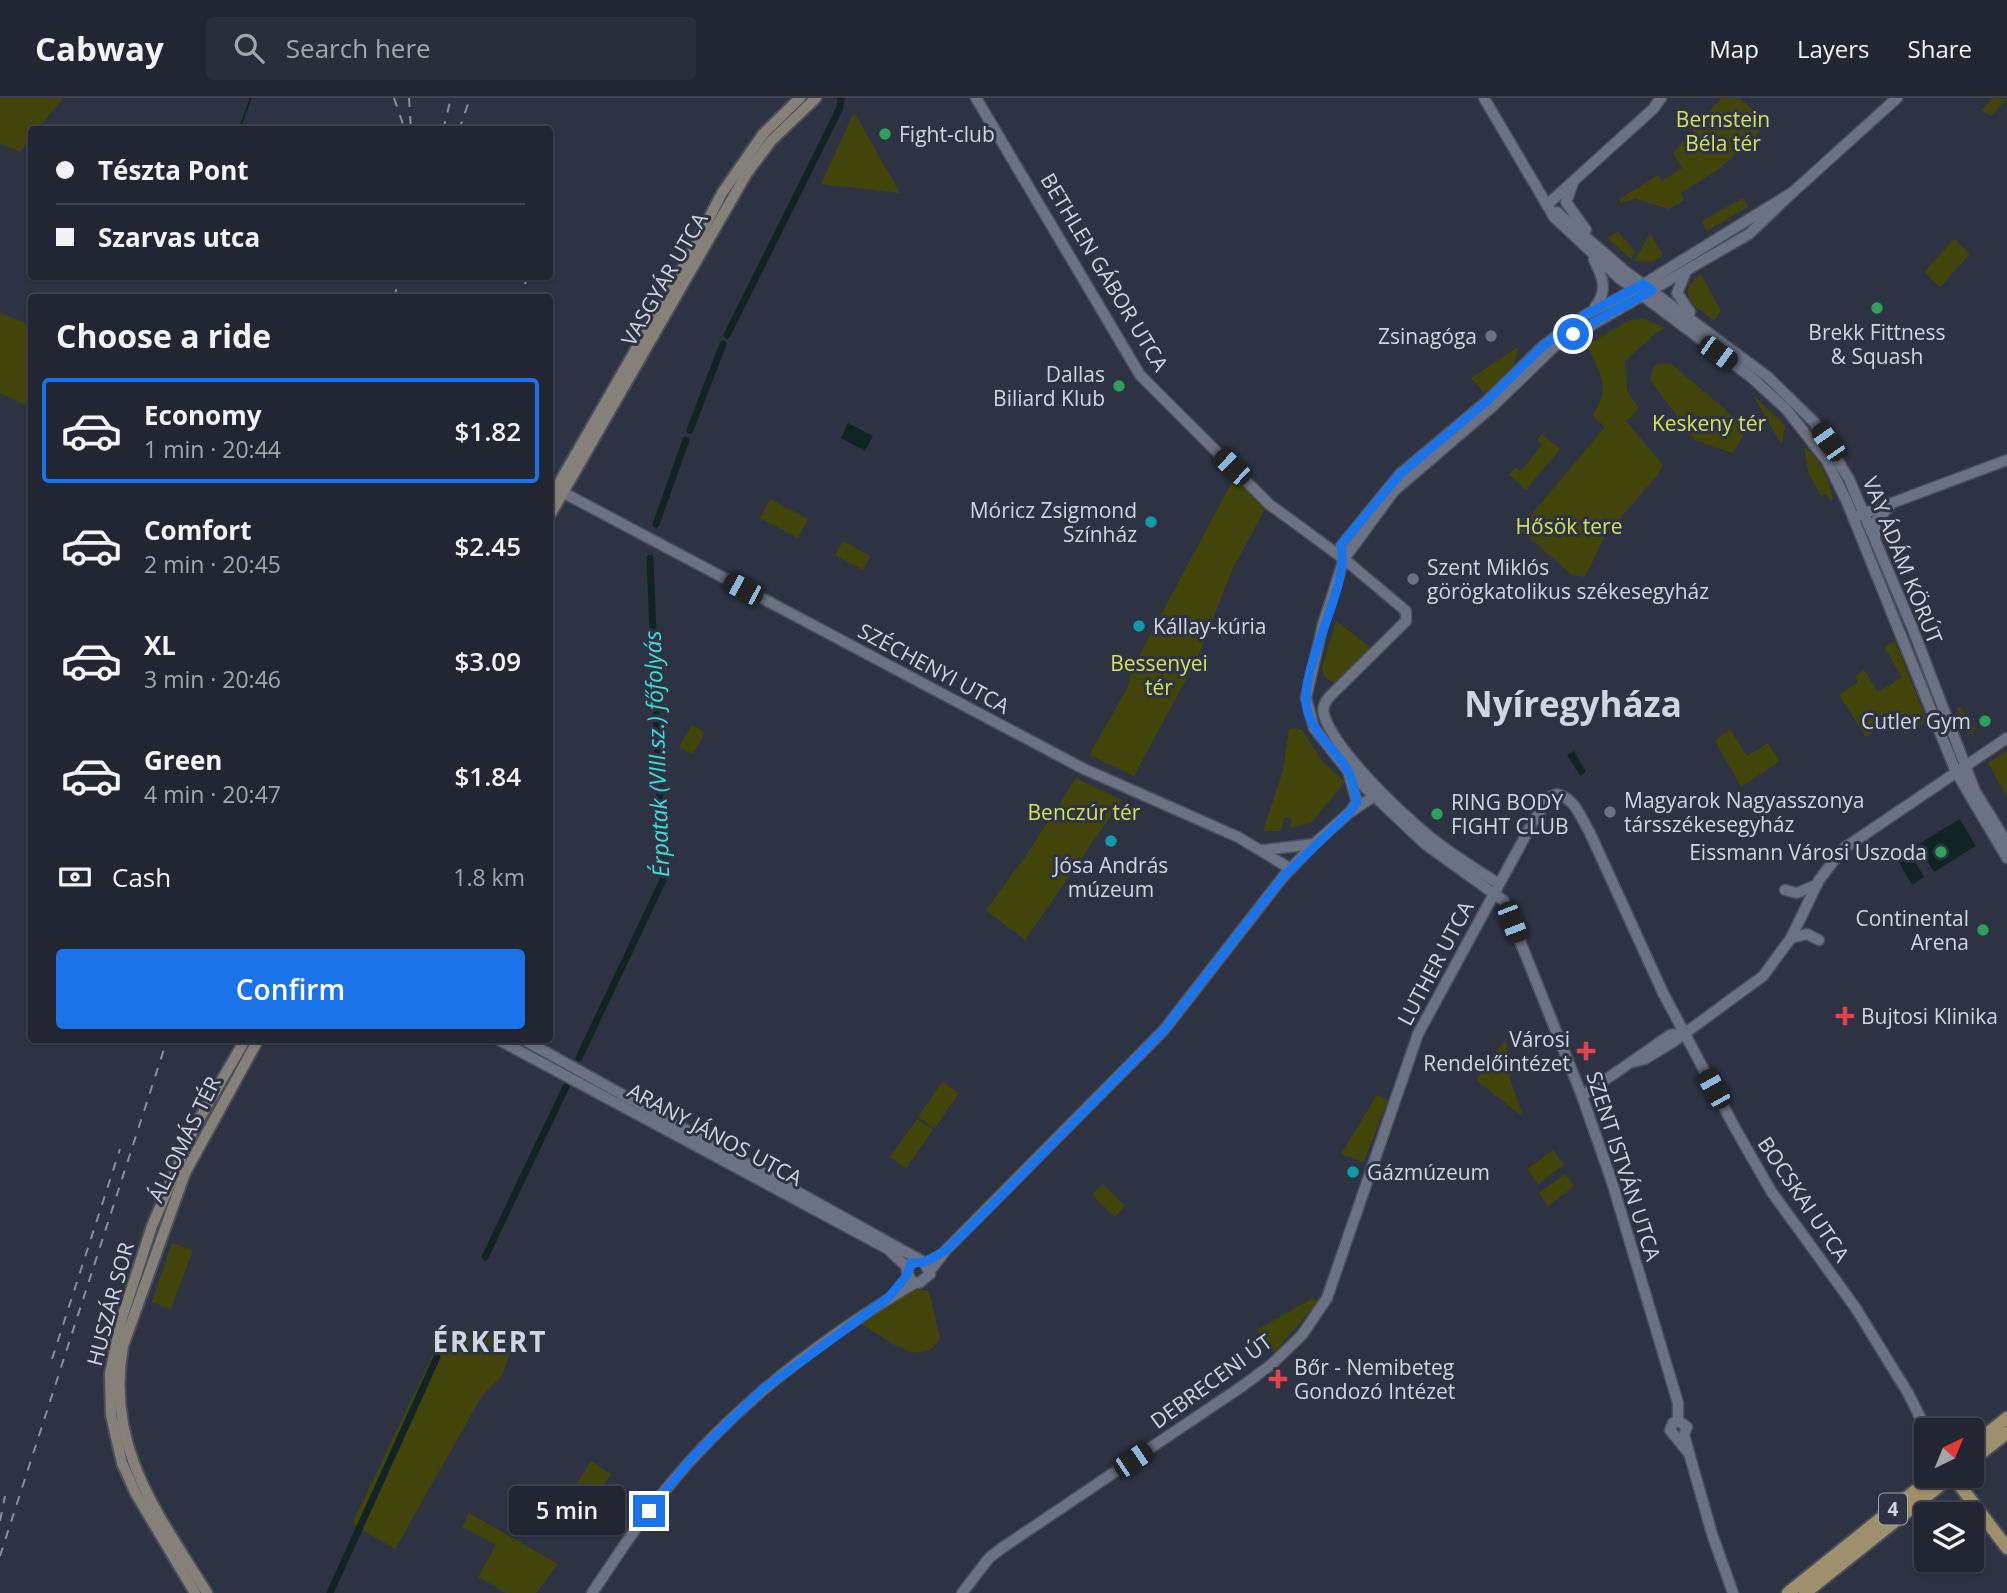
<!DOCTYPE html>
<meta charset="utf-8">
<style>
body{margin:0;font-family:"Open Sans",sans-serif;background:#2a2e3a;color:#f1f3f6;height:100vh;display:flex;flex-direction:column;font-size:26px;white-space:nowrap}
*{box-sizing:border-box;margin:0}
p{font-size:23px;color:#a2a5ac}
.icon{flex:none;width:38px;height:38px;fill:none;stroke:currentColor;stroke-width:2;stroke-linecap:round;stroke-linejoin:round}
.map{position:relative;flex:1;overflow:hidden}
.panel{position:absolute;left:28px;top:196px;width:525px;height:749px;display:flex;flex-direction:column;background:#222632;border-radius:7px;box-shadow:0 2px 5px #0004,0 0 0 2px #3f434d}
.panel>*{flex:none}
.top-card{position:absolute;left:28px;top:28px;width:525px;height:154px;border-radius:7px;box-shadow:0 2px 5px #0004,0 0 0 2px #3f434d;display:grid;align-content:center;height:154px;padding:0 28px;background:#222632}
.needle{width:46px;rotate:43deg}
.tools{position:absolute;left:1914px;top:1320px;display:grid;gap:14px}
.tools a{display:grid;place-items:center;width:70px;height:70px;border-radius:7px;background:#222632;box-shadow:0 2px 5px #0004,0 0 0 2px #3f434d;font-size:35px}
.end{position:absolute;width:32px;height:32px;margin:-16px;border:9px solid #1a73e8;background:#fff;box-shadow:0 0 0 4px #fff}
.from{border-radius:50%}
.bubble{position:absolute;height:49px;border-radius:7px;background:#222632;box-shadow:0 2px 5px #0004,0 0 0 2px #3f434d;font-size:23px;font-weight:600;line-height:49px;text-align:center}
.car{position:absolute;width:21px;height:42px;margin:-21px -10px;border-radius:9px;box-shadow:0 0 5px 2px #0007;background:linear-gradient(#222 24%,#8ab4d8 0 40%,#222 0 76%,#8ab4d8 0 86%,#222 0)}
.top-card b{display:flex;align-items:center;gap:24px;height:66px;font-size:26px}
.top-card b+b{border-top:2px solid #3f434d}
.top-card i{width:18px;height:18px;background:#f1f3f6}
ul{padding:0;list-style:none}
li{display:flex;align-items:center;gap:21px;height:105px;margin:0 14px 10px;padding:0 14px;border:4px solid transparent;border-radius:7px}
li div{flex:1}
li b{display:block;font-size:26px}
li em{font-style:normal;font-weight:600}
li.current{border-color:#1a73e8}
li>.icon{width:63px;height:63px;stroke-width:1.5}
h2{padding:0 28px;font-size:32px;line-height:84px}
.pay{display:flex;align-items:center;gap:18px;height:77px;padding:0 28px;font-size:26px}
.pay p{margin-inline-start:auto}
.button{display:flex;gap:14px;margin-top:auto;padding:14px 28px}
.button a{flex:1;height:80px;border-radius:7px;background:#1a73e8;color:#fff;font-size:28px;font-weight:600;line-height:80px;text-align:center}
header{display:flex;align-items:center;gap:42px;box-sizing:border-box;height:98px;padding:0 35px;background:#222632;border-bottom:2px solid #3f434d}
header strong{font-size:33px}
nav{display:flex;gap:38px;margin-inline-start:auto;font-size:24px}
.search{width:490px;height:63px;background:#2a2e3a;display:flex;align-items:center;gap:18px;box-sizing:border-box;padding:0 24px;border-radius:7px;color:#a2a5ac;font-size:26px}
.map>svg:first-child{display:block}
.green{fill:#41450a}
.water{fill:#112424}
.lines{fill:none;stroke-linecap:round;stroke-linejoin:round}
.stream{stroke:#112424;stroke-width:2}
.canal{stroke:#112424;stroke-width:7}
.tertiary-casing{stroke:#4a4f5d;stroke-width:13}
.secondary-casing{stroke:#4a4f5d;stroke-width:14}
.primary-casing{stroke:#4a4f5d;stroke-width:16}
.tertiary{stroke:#6a7284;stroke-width:10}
.secondary{stroke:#858178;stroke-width:10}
.primary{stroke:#9f906d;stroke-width:12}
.rail{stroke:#898e9b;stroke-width:2;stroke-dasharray:9 9;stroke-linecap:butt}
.route{stroke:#1a73e8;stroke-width:9}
.leisure-dot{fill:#2e9e5b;stroke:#2d3343;stroke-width:2.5}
.worship-dot{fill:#6b7280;stroke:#2d3343;stroke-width:2.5}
.culture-dot{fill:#0f9aa8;stroke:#2d3343;stroke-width:2.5}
.health-dot{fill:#e0444e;stroke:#2d3343;stroke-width:2.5}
.labels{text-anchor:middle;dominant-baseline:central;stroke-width:6;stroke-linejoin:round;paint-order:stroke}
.shield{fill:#2d3343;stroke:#a0a4b1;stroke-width:2}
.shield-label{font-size:19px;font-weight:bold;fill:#d1d5e0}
.park-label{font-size:21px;fill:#d6e15b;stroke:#2d3343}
.poi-label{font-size:21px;fill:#d1d5e0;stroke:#2d3343;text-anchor:start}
.street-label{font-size:21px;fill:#d1d5e0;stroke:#2d3343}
.water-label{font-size:23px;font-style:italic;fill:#40dcdc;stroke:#2d3343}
.district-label{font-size:28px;font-weight:bold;letter-spacing:2px;fill:#d1d5e0;stroke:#2d3343}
.town-label{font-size:35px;font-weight:bold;fill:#d1d5e0;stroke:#2d3343}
</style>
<header>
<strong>Cabway</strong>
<div class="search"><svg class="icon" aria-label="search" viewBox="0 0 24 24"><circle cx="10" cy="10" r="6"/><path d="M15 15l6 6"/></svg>Search here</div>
<nav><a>Map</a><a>Layers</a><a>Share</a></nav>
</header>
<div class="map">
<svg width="2007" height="1495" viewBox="0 0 2007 1495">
<rect width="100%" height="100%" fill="#2d3343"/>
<!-- green -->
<g class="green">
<polygon points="0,0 63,0 38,31 32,32 31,39 20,54 0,46"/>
<polygon points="1721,0 1739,0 1769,25 1719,71 1681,95 1684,102 1669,111 1635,101 1621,105 1619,101 1658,77 1662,83 1682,70 1673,55"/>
<polygon points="1993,0 2007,1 1991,18 1982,12"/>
<polygon points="854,14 896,88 900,95 821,86"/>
<polygon points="1743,100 1748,109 1707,133 1702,123"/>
<polygon points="1618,134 1635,153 1631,161 1607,140"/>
<polygon points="1650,136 1662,155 1661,159 1653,164 1634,163"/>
<polygon points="1954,141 1970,156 1940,189 1924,174"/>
<path d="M1701 176 1721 213 1714 222C1701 212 1683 205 1689 187Z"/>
<polygon points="0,215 31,227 31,310 0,295"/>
<path d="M1644 221 1665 230 1656 235 1625 263 1627 292 1639 311 1626 323 1663 367 1657 378 1606 436 1585 479 1572 477 1519 431 1605 329 1592 317C1613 291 1599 274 1587 247L1630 222Z"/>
<path d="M1518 249C1518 265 1501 293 1483 294L1471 280Z"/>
<polygon points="1664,265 1671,266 1734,319 1743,338 1733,355 1695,342 1650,282 1654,267"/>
<polygon points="1753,297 1785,327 1782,347"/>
<polygon points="1542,336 1560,351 1526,392 1509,377 1515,369 1521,373 1542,347 1537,342"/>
<path d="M1804 349C1820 358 1830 384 1833 402L1830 403 1826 396 1821 398 1808 374Z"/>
<polygon points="1234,380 1265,411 1232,472 1198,559 1134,678 1089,657 1128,589 1131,573"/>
<polygon points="770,401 808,421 798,440 760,420"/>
<polygon points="843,443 870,458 863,472 835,457"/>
<polygon points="1336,523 1371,550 1334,585 1324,578 1322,570"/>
<polygon points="1895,543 1927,623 1906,636 1895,620 1866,639 1839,597 1858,584 1855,578 1864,572 1878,594 1902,579 1884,549"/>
<polygon points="1961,609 1975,631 1973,636 1967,635 1957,610"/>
<polygon points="692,627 705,634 693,656 679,649"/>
<polygon points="1297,630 1302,632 1323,664 1345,684 1311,725 1290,730 1292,721 1284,719 1281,733 1263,733 1283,672 1289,631"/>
<polygon points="1730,631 1747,658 1768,645 1780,663 1741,689 1715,643"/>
<polygon points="2007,653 2007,699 1988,665"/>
<polygon points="1076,680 1122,702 1025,842 986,812 1025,759"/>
<polygon points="1506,941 1510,981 1523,1019 1476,982"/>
<polygon points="942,984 959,995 935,1030 918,1019"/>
<polygon points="1377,997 1388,1002 1364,1064 1341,1056"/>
<polygon points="917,1021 933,1032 906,1070 890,1059"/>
<polygon points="1553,1052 1564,1067 1538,1086 1527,1071"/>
<polygon points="1565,1076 1574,1088 1548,1108 1539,1095"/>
<polygon points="1103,1086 1125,1108 1115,1119 1092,1097"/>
<polygon points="172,1145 193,1152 171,1211 152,1204"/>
<path d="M911 1191 929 1193 940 1240C921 1274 885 1239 860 1225Z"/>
<polygon points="1313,1200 1318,1204 1275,1254 1257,1232"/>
<polygon points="467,1232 484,1234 509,1246 513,1245 502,1278 482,1298 395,1451 352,1426 436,1250 456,1256"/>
<polygon points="591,1363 611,1376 586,1416 566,1403"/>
<polygon points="469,1415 558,1466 536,1495 506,1495 478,1479 496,1447 462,1429"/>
</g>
<!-- water -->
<g class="water">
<polygon points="848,325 873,338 865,353 841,340"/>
<polygon points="1574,653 1586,674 1580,678 1567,657"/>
<polygon points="1960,721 1976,748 1934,774 1917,747"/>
<polygon points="1908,752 1924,779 1912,787 1896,759"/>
</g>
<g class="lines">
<!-- stream -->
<polyline class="stream" points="239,32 251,0"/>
<!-- canal -->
<g class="canal">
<polyline points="727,237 840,10 841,0"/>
<polyline points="690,332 723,246"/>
<polyline points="656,426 686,342"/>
<polyline points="579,960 663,782 650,460"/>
<polyline points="485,1159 566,989"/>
<polyline points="330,1495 437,1259"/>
</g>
<defs>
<g id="tertiary">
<path d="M976 0 1140 277 1269 406 1344 461 1406 513V523L1330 598C1325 604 1322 609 1324 617 1335 653 1399 713 1429 738 1451 756 1476 771 1499 786"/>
<polyline points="1484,0 1554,119 1619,180 1751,279 1786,311 1827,363 1847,404 1956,674 2007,760"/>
<polyline points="1573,85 1566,104 1586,132"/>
<polyline points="1548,106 1653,11 1661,0"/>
<polyline points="1557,114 1625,173 1768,279 1814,324 1849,381 1912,529 1975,693 2007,745"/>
<path d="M1594 162C1603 179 1608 193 1595 209"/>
<polyline points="1686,173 1677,195 1690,214"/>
<polyline points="564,395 1082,670 1238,739 1291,771"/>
<polyline points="1857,418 2007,362"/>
<polyline points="1875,441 1875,424 1889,409"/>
<polyline points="1344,461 1341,448 1400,376 1487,303 1543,248 1587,216 1634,192 1793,94 1897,0"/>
<polyline points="1348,673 1357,704 1352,711"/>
<polyline points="1264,752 1314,746"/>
<polyline points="1785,792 1797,795 1816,787"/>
<polyline points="1791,840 1807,836 1819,842"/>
<polyline points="499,942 888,1151 908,1170"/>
<polyline points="524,942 924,1164 930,1176 919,1185 911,1183 907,1173 911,1165 918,1162"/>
<polyline points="1633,964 1645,961 1673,944 1763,878 1791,840 1819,782 1843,751 2007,640"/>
<polyline points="1582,998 1670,937 1683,935"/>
<polyline points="930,1173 946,1152 1164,932 1283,779 1314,746 1350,714 1379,695"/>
<polyline points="1678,1323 1678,1305 1612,1084 1582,998 1504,803 1425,746 1348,673 1314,630 1306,600 1323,526 1344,461 1394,393 1493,308 1555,248 1749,136 1793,94"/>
<polyline points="1678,1323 1687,1329 1684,1337 1712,1436 1733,1495"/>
<polyline points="1678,1323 1673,1325 1670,1332 1687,1353"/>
<path d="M592 1495C616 1460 639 1423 666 1391 734 1308 823 1239 915 1185"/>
<path d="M962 1495 989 1460 1002 1450 1244 1287 1272 1266 1302 1237 1327 1200 1418 936 1534 722 1550 699 1557 696C1575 700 1581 720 1590 735L1663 895 1735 1030 1771 1093 1855 1209 1908 1295 1927 1333"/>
</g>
<g id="secondary">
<polyline points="550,401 690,157 722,95 763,36 800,0"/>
<polyline points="550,417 747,75 771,43 816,0"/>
<polyline points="195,1495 136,1396 122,1365 111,1317 110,1276 121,1223 152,1128 194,1030 245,942"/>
<path d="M207 1495C157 1414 105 1349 123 1248L185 1075 258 942"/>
</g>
<g id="primary">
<polyline points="1972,1348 2007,1320"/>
<polyline points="1972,1362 2007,1335"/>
<polyline points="1952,1377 2007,1450"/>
<polyline points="1788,1495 1935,1377"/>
<polyline points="1805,1495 1953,1377"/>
</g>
</defs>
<!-- tertiary casing -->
<use href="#tertiary" class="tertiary-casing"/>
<!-- secondary casing -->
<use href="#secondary" class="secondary-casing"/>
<!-- primary casing -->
<use href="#primary" class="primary-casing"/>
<!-- tertiary -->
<use href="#tertiary" class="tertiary"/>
<!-- secondary -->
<use href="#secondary" class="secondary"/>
<!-- primary -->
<use href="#primary" class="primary"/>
<!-- rail -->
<g class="rail">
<polyline points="394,0 405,32"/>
<polyline points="409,0 411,32"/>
<polyline points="443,32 451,0"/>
<polyline points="459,32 470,0"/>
<polyline points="525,186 528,178"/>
<polyline points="394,200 400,178"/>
<polyline points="52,1261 120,1051"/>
<polyline points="0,1423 5,1398"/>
<polyline points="0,1458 167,942"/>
</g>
</g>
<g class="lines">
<!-- route -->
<path class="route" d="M649 1413 693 1359 762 1292 888 1200 907 1177 911 1165 925 1164 946 1152 974 1125 1164 932 1283 779 1350 714 1357 704C1354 694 1353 681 1348 673 1334 648 1305 632 1306 599 1307 554 1350 486 1341 447L1400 376 1487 303 1543 248 1587 216 1643 186 1652 192 1573 236"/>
</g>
<!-- markers -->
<g class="leisure-dot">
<circle cx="885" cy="36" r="7"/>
<circle cx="1877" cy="210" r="7"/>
<circle cx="1119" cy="288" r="7"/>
<circle cx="1985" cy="623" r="7"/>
<circle cx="1437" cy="716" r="7"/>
<circle cx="1941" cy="754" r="7"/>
<circle cx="1983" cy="832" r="7"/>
</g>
<g class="worship-dot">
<circle cx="1491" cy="238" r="7"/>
<circle cx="1413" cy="481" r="7"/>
<circle cx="1610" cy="714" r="7"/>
</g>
<g class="culture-dot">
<circle cx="1151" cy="424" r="7"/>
<circle cx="1139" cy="528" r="7"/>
<circle cx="1111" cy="743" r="7"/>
<circle cx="1353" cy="1074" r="7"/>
</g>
<g class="health-dot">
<path d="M1841.5 907.5h7v7h7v7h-7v7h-7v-7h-7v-7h7z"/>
<path d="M1582.5 942.5h7v7h7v7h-7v7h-7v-7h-7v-7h7z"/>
<path d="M1274.5 1270.5h7v7h7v7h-7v7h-7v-7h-7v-7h7z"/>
</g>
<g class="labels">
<!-- shield labels -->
<rect class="shield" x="1879" y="1395.5" width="28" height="31" rx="5"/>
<g class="shield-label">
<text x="1893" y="1411">4</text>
</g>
<!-- park labels -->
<g class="park-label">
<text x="1723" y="21">Bernstein<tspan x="1723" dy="24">Béla tér</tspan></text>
<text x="1709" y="325">Keskeny tér</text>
<text x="1569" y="428">Hősök tere</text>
<text x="1159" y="565">Bessenyei<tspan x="1159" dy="24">tér</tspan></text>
<text x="1084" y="714">Benczúr tér</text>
</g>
<!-- poi labels -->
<g class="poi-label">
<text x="899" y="36">Fight-club</text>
<text x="1877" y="234" text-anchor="middle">Brekk Fittness<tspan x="1877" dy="24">&amp; Squash</tspan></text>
<text x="1477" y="238" text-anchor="end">Zsinagóga</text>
<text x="1105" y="276" text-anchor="end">Dallas<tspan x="1105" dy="24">Biliard Klub</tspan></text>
<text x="1137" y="412" text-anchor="end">Móricz Zsigmond<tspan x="1137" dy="24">Színház</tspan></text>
<text x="1427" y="469">Szent Miklós<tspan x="1427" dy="24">görögkatolikus székesegyház</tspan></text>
<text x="1153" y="528">Kállay-kúria</text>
<text x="1971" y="623" text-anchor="end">Cutler Gym</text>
<text x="1624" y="702">Magyarok Nagyasszonya<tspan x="1624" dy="24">társszékesegyház</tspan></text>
<text x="1451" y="704">RING BODY<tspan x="1451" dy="24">FIGHT CLUB</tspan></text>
<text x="1927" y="754" text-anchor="end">Eissmann Városi Uszoda</text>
<text x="1111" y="767" text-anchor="middle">Jósa András<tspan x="1111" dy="24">múzeum</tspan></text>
<text x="1969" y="820" text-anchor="end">Continental<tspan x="1969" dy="24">Arena</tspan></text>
<text x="1861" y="918">Bujtosi Klinika</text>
<text x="1570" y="941" text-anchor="end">Városi<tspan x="1570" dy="24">Rendelőintézet</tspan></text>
<text x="1367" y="1074">Gázmúzeum</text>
<text x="1294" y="1269">Bőr - Nemibeteg<tspan x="1294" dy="24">Gondozó Intézet</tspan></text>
</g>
<!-- street labels -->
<g class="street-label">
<text transform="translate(1105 174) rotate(59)">BETHLEN GÁBOR UTCA</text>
<text transform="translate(664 181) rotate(-60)">VASGYÁR UTCA</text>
<text transform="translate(1903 462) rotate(68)">VAY ÁDÁM KÖRÚT</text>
<text transform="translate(934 570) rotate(28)">SZÉCHENYI UTCA</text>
<text transform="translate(1435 865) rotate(-62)">LUTHER UTCA</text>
<text transform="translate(715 1036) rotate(28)">ARANY JÁNOS UTCA</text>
<text transform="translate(184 1041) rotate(-64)">ÁLLOMÁS TÉR</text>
<text transform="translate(1624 1068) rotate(72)">SZENT ISTVÁN UTCA</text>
<text transform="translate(1804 1101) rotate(56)">BOCSKAI UTCA</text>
<text transform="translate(110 1206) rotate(-75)">HUSZÁR SOR</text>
<text transform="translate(1211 1283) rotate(-36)">DEBRECENI ÚT</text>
</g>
<!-- water labels -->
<g class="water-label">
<text transform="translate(656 656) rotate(-92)">Érpatak (VIII.sz.) főfolyás</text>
</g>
<!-- district labels -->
<g class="district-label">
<text x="490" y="1243">ÉRKERT</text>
</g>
<!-- town labels -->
<g class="town-label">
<text x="1573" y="605">Nyíregyháza</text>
</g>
</g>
</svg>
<div class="tools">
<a><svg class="needle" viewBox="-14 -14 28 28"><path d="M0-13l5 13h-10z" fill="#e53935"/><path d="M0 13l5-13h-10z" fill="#a2a5ac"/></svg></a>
<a><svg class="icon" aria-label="layers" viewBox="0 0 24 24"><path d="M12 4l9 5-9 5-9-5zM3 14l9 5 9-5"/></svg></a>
</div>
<i class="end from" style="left:1573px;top:236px"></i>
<i class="end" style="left:649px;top:1413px"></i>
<div class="bubble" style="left:509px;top:1388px;width:116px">5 min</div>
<i class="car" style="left:1718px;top:255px;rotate:126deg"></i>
<i class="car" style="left:1828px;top:344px;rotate:325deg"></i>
<i class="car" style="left:1232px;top:369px;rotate:314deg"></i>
<i class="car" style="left:743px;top:491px;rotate:298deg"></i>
<i class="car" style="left:1512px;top:824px;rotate:159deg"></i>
<i class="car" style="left:1714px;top:991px;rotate:331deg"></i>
<i class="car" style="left:1133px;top:1362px;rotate:56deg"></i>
<div class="top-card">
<b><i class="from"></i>Tészta Pont</b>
<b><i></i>Szarvas utca</b>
</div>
<section class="panel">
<h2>Choose a ride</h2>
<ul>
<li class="current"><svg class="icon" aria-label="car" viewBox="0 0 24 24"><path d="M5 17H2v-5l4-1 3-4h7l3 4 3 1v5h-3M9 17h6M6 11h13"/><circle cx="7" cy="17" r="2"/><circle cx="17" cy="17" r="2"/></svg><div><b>Economy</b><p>1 min · 20:44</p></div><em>$1.82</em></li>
<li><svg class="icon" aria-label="car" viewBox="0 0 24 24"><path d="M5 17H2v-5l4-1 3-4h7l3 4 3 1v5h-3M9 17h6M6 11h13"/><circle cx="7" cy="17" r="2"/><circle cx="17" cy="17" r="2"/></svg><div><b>Comfort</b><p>2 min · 20:45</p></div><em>$2.45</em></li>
<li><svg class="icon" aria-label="car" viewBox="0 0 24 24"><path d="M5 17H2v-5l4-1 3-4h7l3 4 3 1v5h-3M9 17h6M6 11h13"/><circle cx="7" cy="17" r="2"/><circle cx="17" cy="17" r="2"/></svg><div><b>XL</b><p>3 min · 20:46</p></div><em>$3.09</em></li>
<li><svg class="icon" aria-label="car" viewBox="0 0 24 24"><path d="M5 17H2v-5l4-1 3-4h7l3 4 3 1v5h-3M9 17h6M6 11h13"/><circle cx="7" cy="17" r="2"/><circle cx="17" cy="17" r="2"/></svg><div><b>Green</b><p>4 min · 20:47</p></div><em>$1.84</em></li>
</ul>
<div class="pay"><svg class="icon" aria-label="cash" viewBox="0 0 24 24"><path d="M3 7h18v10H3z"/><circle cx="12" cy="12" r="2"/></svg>Cash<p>1.8 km</p></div>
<div class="button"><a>Confirm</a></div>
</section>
</div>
